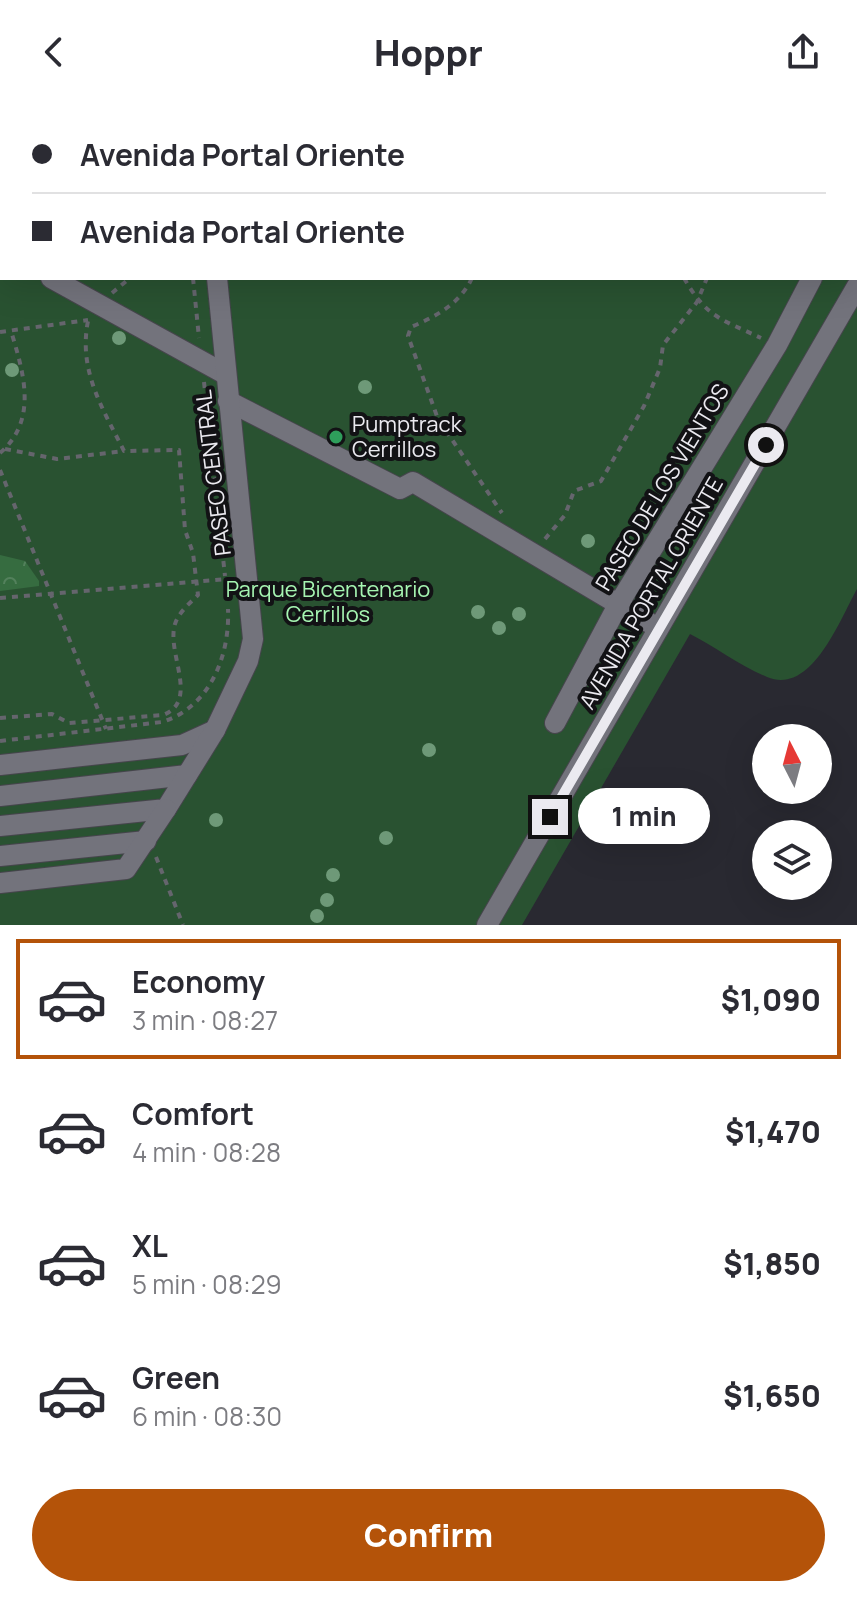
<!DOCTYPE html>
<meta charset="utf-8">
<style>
body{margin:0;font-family:Manrope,sans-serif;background:#f7f7f7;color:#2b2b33;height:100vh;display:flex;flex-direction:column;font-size:30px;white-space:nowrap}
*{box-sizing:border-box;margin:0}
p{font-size:26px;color:#7c7c81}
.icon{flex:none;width:44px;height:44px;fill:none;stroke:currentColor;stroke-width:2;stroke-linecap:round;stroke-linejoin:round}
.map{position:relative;height:821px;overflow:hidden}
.drawer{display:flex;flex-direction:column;background:#fff;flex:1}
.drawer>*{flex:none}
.guide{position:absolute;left:0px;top:0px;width:858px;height:176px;box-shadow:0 8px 32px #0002;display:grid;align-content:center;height:176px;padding:0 32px;background:#fff}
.needle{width:52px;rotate:354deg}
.controls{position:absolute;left:752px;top:620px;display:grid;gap:16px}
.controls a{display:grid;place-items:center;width:80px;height:80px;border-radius:50%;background:#fff;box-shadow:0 8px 32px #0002;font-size:40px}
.end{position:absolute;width:36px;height:36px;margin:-18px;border:10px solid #ebeaf0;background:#111;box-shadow:0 0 0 4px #111}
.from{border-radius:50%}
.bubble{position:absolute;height:56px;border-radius:28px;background:#fff;box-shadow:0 8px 32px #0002;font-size:26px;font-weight:800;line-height:56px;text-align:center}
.guide b{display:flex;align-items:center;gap:28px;height:76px;font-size:30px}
.guide b+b{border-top:2px solid #e1e1e2}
.guide i{width:20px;height:20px;background:#2b2b33}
ul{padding:14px 0 0;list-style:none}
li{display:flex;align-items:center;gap:24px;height:120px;margin:0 16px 12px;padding:0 16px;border:4px solid transparent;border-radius:0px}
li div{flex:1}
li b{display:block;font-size:30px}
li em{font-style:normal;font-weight:800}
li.on{border-color:#b45309}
li>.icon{width:72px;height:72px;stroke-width:1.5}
.primary-button{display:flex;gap:16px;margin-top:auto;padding:16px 32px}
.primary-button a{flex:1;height:92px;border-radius:48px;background:#b45309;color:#fff;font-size:32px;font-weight:800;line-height:92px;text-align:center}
header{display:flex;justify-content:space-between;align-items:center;height:104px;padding:0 32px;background:#fff;font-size:36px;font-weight:800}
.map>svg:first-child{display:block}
.green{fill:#295231;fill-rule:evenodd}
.forest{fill:url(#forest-crowns)}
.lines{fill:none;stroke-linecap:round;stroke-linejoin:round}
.minor-casing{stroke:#46454c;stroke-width:22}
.path{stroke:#65656d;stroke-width:4;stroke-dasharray:6 6;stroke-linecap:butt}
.minor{stroke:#73737c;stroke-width:20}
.tree{fill:#6e9978}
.route{stroke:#ebeaf0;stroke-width:10}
.leisure-dot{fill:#2e9e5b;stroke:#121215;stroke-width:3}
.labels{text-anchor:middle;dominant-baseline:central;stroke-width:8;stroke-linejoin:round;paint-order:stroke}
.poi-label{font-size:22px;fill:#ebeaf0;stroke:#121215;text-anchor:start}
.street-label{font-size:22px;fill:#ebeaf0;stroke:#121215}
.park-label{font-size:22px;fill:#a6f5b2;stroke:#121215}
</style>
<header><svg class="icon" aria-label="back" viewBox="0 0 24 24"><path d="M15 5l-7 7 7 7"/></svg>Hoppr<svg class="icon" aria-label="share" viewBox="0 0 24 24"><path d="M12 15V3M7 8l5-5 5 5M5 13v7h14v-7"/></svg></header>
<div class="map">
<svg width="857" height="821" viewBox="0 0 857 821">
<defs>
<pattern id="forest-crowns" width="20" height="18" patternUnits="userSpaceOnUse" patternTransform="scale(2)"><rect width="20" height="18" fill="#366c40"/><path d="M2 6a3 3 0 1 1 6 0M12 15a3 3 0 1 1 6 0" fill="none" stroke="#53815c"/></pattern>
</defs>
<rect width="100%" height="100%" fill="#292931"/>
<!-- green -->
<path class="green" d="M0 0H857V485C840 515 812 592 767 573 740 562 716 543 690 530L522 821H0ZM2 2H856V174H2Z"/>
<!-- forest -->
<polygon class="forest" points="0,451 25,457 39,477 39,482 0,487"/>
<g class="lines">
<defs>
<g id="minor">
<polyline points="50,2 51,0"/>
<polyline points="212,2 213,0"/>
<polyline points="0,74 2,71"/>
<polyline points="856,89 857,88"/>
<polyline points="0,147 2,148"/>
<polyline points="51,174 225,270"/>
<polyline points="228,297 400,385 413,378 658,524"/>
<polyline points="555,619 618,501 777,241 812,174"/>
<polyline points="0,661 182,641 215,626"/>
<polyline points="0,692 187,671"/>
<polyline points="0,722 166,705 215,626 248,557 253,535 217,174"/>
<polyline points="0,752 146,737"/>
<polyline points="0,779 126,765 166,705"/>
<polyline points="487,821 857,182"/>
</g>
</defs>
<!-- minor casing -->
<use href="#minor" class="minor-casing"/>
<!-- path -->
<g class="path">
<polyline points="524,0 527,2"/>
<polyline points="736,0 738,2"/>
<polyline points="188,2 189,0"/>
<polyline points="392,2 392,0"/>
<polyline points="832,2 833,0"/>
<polyline points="193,174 199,234"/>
<path d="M472 174C460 200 435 213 411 223L408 232 438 315 502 409"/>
<path d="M684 174C707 214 721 215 761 234"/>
<polyline points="112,189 130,174"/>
<polyline points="0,228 88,216"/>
<polyline points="204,278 225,472"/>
<polyline points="5,345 57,355 124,347"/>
<path d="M0 349C38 316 24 270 11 227"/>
<polyline points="0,366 106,625"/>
<polyline points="545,435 565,411 574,387 601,377 644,302 660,264 663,241 697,198 707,174"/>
<polyline points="0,494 227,475"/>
<path d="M0 614 52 610 69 619 163 611C200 597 166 549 175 520 179 508 189 500 198 491L193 449 185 426 179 346 124 347C103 305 78 267 88 217"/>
<path d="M0 637 162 618C210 603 230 552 228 505"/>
<polyline points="156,753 183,821"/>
</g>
<!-- minor -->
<use href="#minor" class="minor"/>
</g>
<!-- trees -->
<g class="tree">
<circle cx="119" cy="234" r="7"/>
<circle cx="12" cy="266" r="7"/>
<circle cx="365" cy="283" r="7"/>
<circle cx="588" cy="437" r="7"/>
<circle cx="478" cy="508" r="7"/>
<circle cx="519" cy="510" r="7"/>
<circle cx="499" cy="524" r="7"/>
<circle cx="429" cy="646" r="7"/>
<circle cx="216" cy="716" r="7"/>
<circle cx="386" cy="734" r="7"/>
<circle cx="333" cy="771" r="7"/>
<circle cx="327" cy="796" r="7"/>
<circle cx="317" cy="812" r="7"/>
</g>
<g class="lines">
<!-- route -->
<polyline class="route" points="550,713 766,341"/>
</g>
<!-- markers -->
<circle class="leisure-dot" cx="336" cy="333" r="8"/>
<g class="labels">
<!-- poi labels -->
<g class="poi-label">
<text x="352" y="320">Pumptrack<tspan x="352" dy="25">Cerrillos</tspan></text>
</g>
<!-- street labels -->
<g class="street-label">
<text transform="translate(213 369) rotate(-97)">PASEO CENTRAL</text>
<text transform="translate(662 383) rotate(-59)">PASEO DE LOS VIENTOS</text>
<text transform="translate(651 489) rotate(-60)">AVENIDA PORTAL ORIENTE</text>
</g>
<!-- park labels -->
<g class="park-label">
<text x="328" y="485">Parque Bicentenario<tspan x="328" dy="25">Cerrillos</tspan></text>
</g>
</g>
</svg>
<div class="controls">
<a><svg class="needle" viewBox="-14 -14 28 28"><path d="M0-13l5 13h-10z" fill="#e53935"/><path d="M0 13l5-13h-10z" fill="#7c7c81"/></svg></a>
<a><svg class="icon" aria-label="layers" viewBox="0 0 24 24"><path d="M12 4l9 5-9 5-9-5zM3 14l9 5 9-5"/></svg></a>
</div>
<i class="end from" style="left:766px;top:341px"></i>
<i class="end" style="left:550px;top:713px"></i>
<div class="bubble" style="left:578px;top:684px;width:132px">1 min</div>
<div class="guide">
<b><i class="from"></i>Avenida Portal Oriente</b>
<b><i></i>Avenida Portal Oriente</b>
</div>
</div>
<section class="drawer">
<ul>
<li class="on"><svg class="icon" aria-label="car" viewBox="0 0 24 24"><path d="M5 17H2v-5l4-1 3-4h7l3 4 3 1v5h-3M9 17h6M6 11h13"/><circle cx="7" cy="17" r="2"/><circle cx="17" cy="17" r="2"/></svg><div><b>Economy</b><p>3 min · 08:27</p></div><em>$1,090</em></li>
<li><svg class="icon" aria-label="car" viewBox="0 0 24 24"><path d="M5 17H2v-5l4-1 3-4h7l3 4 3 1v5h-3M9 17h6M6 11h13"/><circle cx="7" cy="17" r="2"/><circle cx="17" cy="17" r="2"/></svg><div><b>Comfort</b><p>4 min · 08:28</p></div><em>$1,470</em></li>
<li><svg class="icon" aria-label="car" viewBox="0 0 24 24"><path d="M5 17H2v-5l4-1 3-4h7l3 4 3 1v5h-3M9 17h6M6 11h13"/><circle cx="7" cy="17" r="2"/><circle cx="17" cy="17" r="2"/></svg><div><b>XL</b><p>5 min · 08:29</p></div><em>$1,850</em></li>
<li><svg class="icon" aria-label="car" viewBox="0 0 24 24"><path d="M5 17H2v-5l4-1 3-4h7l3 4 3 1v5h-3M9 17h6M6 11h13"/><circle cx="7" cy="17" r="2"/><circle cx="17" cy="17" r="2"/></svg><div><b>Green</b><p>6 min · 08:30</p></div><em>$1,650</em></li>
</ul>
<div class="primary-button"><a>Confirm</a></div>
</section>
